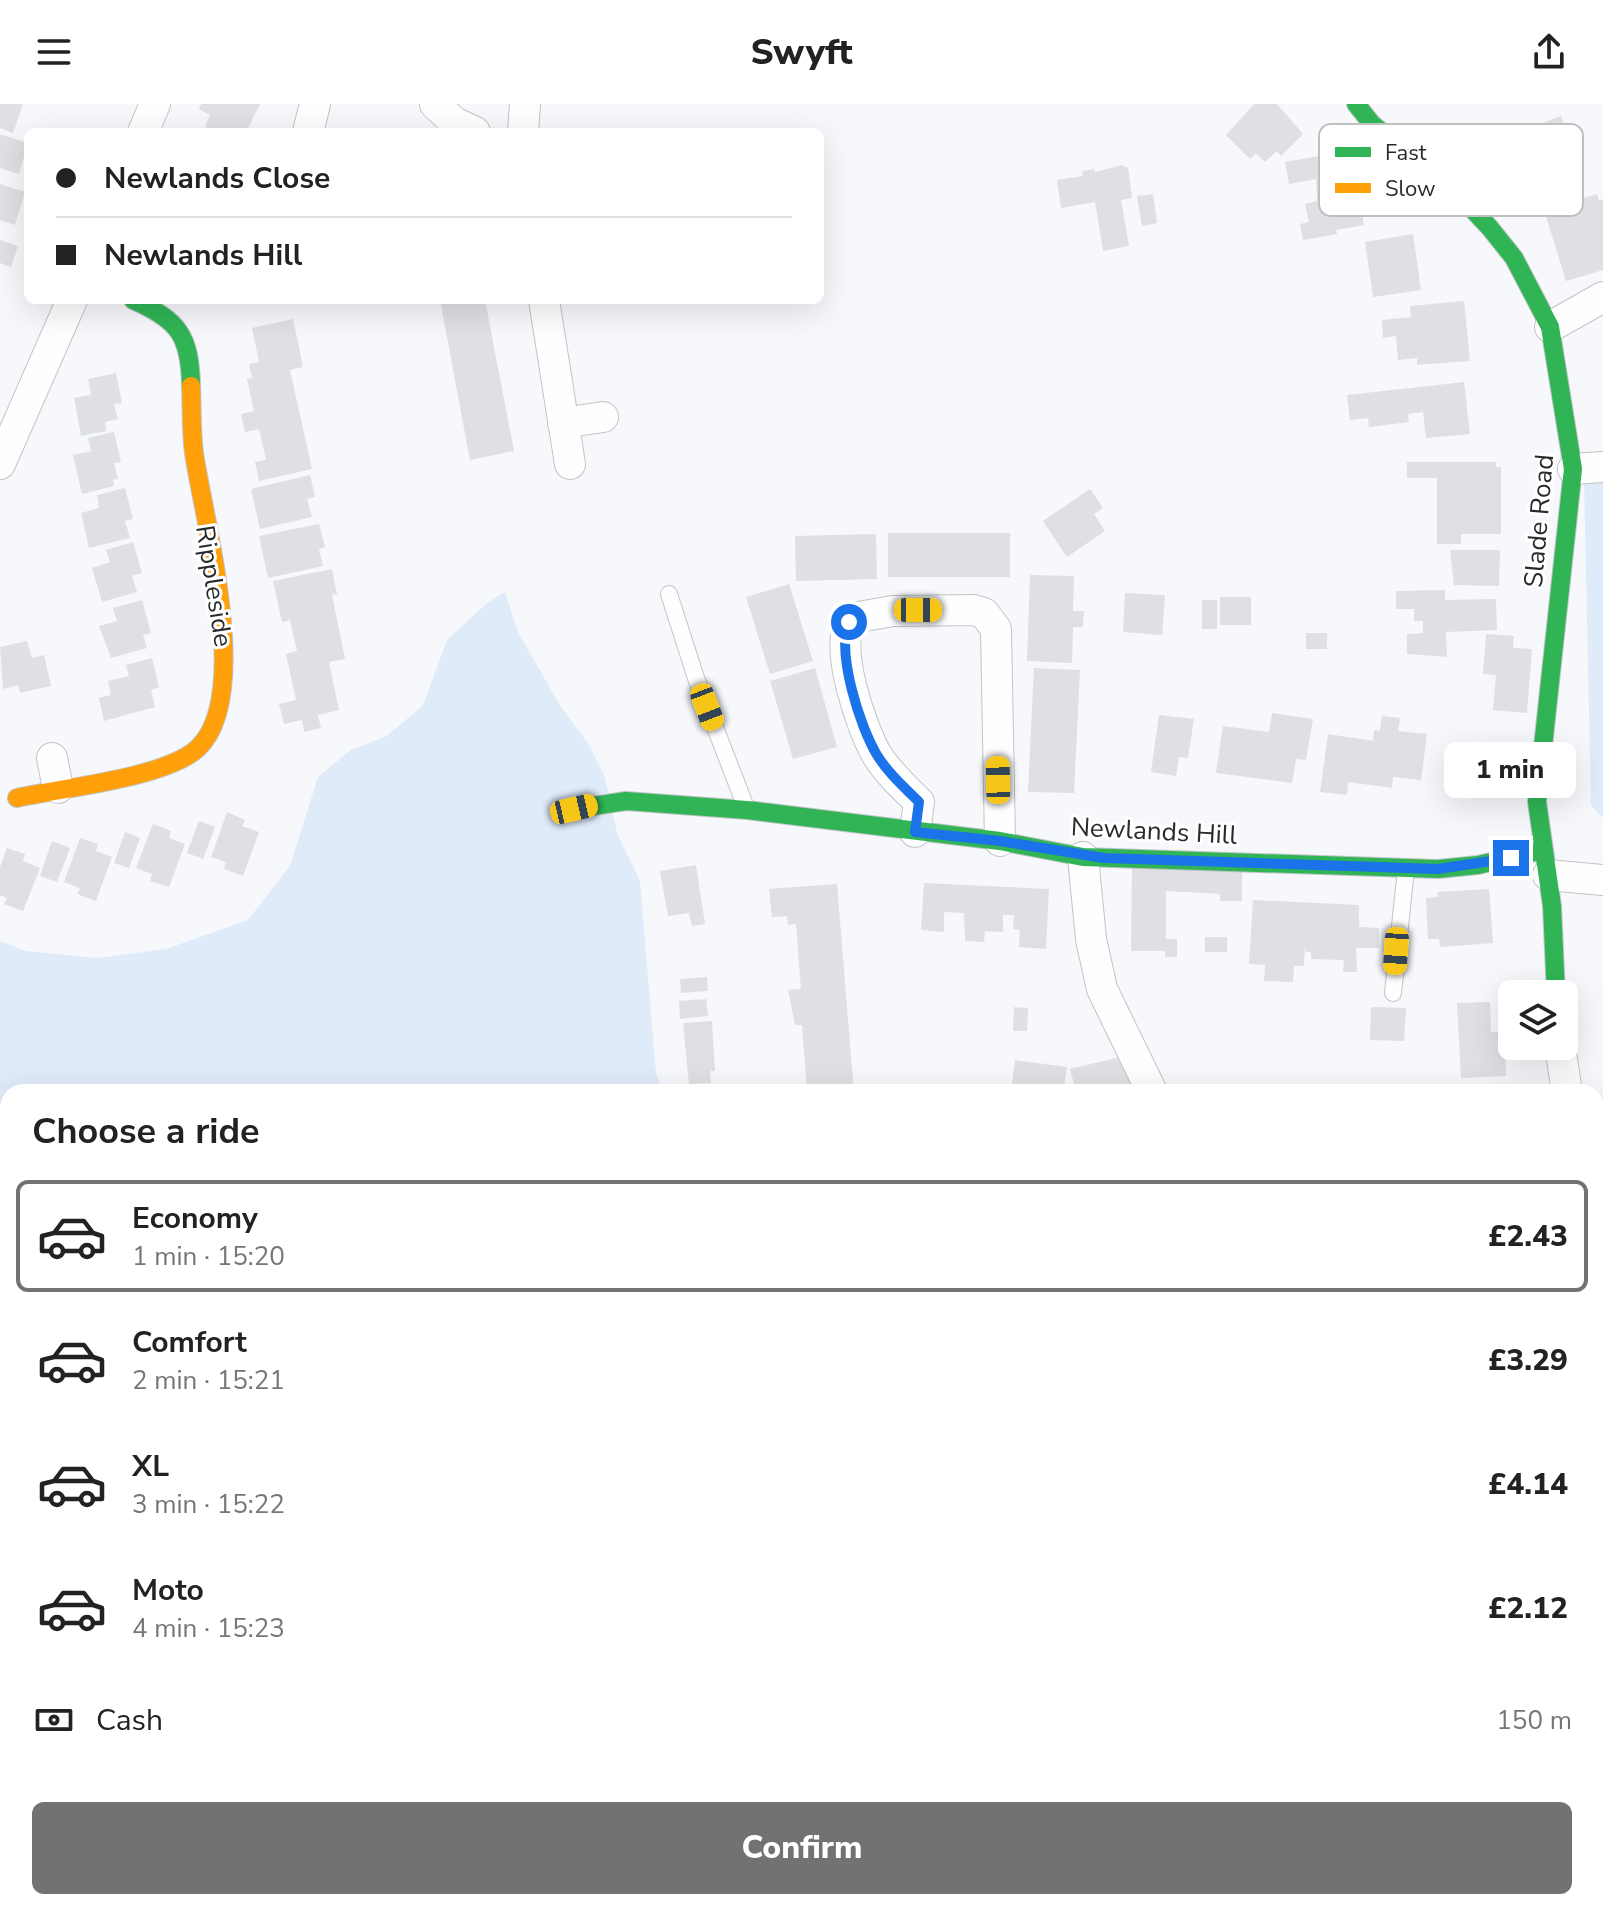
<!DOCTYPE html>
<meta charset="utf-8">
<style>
body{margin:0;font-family:"Nunito Sans",sans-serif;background:#f6f6f6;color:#222;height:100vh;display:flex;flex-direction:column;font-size:30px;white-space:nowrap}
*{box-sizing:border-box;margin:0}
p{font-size:26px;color:#767676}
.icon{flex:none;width:44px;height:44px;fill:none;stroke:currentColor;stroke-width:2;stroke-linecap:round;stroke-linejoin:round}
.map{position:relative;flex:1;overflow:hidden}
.panel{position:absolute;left:0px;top:980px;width:1604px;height:826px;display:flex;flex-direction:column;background:#fff;border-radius:24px 24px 0 0;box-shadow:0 8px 32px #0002}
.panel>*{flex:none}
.banner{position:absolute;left:24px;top:24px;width:800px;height:176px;border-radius:12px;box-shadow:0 8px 32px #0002;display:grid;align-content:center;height:176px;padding:0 32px;background:#fff}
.tools{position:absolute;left:1498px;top:876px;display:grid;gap:16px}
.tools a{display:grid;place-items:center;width:80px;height:80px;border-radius:12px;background:#fff;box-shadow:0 8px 32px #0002;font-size:40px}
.end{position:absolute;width:36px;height:36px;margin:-18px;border:10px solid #1a73e8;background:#fff;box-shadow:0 0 0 4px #fff}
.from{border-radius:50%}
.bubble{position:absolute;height:56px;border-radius:12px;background:#fff;box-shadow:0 8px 32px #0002;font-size:26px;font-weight:800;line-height:56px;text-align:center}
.car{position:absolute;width:24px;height:48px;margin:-24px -12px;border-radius:10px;box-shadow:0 0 6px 2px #0007;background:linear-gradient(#f5c518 24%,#345 0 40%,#f5c518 0 76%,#345 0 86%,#f5c518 0)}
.banner b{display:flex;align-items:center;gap:28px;height:76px;font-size:30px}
.banner b+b{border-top:2px solid #e0e0e0}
.banner i{width:20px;height:20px;background:#222}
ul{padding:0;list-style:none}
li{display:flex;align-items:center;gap:24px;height:112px;margin:0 16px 12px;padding:0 16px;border:4px solid transparent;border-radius:12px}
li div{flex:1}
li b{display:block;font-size:30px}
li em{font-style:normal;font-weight:800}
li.selected{border-color:#707274}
li>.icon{width:72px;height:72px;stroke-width:1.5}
h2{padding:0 32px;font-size:36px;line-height:96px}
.pay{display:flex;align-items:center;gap:20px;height:88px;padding:0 32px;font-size:30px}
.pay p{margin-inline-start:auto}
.button{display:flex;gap:16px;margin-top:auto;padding:16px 32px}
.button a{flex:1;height:92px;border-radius:12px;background:#707274;color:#fff;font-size:32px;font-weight:800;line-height:92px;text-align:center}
header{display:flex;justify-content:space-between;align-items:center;height:104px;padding:0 32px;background:#fff;font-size:36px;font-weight:800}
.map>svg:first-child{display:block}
.green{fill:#e0ebfa}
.building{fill:#dee0e3}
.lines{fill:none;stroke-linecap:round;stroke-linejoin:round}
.lane-casing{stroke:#c2c4c6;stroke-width:18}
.street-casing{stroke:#c2c4c6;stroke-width:32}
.fast-casing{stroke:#c2c4c6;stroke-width:20}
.slow-casing{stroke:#c2c4c6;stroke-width:20}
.lane{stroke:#fefefe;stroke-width:16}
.street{stroke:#fefefe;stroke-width:30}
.fast{stroke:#30b455;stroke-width:18}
.slow{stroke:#ff9f0a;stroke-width:18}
.route{stroke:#1a73e8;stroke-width:10}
.labels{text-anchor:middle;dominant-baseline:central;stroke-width:6;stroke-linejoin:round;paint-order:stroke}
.street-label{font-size:26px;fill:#282a2c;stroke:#fff}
.key{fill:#fff;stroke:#bebfc0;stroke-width:2}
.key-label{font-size:22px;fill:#282a2c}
</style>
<header><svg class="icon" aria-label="menu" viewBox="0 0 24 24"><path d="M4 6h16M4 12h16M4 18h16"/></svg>Swyft<svg class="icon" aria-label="share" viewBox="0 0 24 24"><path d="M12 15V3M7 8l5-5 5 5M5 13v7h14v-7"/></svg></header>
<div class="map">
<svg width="1603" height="1805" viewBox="0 0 1603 1805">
<rect width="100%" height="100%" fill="#f6f8fb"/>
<!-- green -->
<g class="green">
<polygon points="1603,374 1603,714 1591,701 1584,375"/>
<polygon points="505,488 518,528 559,600 589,641 605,673 617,729 640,777 656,969 663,988 8,988 8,1336 0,1334 0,837 26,847 98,854 166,845 248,816 290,762 318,673 351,646 387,632 423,601 447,536 487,499"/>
<polygon points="8,1372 8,1543 0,1539 0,1373"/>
<polygon points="0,1564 8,1569 8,1798 1360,1798 1364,1805 0,1805"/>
</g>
<!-- building -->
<g class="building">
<polygon points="0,0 23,0 13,29 0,24"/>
<polygon points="201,0 260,0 246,28 224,25 217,28 205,23 210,11 199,5"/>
<polygon points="1254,0 1277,0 1303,30 1281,52 1277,47 1265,58 1256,49 1250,55 1226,31"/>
<polygon points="1561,12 1584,75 1537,91 1515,29"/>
<polygon points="0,30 28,39 19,70 0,64"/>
<polygon points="1319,52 1320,61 1350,55 1354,74 1360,72 1363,86 1358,87 1362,89 1365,106 1361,106 1364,121 1336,126 1337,130 1303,136 1300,120 1309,118 1305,100 1317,97 1316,75 1289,80 1285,58"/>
<polygon points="1122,61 1128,64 1132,94 1121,96 1129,142 1103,147 1095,98 1061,104 1057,76 1083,72 1082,67 1094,65 1095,68"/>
<polygon points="0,80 25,88 15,121 0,116"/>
<polygon points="1153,90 1157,119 1142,122 1137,92"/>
<polygon points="1597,90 1599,97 1603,95 1603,166 1566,177 1544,106"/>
<polygon points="1413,130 1421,186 1373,193 1365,138"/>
<polygon points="0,136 18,142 11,163 0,159"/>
<polygon points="440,196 485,196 514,347 470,356"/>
<polygon points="1464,197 1470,257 1417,261 1417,254 1398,256 1396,232 1383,234 1382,216 1411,213 1410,202"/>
<polygon points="293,215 303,263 290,266 312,365 259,377 255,358 266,356 259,325 245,328 241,310 254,307 247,275 252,274 249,260 259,258 252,224"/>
<polygon points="116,269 122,299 114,300 118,315 105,318 106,327 81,332 74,294 91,291 88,275"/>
<polygon points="1464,278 1470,330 1426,334 1423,308 1408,310 1409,318 1369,323 1368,314 1350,316 1347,291"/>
<polygon points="114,328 121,358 114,359 118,375 113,376 114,382 82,390 73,351 91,347 88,334"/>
<polygon points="1407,358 1496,358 1496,363 1501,363 1501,430 1461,430 1461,440 1437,440 1437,374 1407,374"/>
<polygon points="310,371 315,393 307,395 312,413 260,425 251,385"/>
<polygon points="125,384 133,415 125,417 130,434 89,444 81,409 99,404 97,391"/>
<polygon points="1090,385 1103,404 1094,410 1105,427 1067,453 1043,417"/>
<polygon points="319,420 325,443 319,445 323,462 268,474 259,432"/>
<rect x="888" y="429" width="122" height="44"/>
<polygon points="876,430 877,475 796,477 795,432"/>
<polygon points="133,438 142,469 132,472 137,488 102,498 92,464 110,458 106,446"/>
<polygon points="1450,446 1500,446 1499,482 1454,481"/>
<polygon points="332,465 337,490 332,491 345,555 329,558 339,606 318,611 321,624 304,628 302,616 284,620 279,600 296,596 286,550 297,547 290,516 282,518 273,477"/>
<polygon points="1030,471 1074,472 1073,507 1084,507 1083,523 1073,523 1072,559 1027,557"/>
<polygon points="789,480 813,557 770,570 746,493"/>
<polygon points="1445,486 1445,496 1496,495 1497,526 1446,528 1447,553 1407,550 1407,530 1423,529 1423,517 1414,517 1414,505 1396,505 1396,487"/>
<polygon points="1125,489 1165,491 1162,531 1123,528"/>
<rect x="1220" y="493" width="31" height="28"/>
<polygon points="142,496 151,529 143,531 147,544 111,554 99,522 117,517 113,504"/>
<rect x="1202" y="496" width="15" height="29"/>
<rect x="1306" y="529" width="21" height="16"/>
<polygon points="1486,530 1514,532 1513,544 1532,545 1527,609 1493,606 1496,571 1483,570"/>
<polygon points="27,537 32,554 44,551 51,582 20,589 18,581 3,585 0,543"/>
<polygon points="152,554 159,583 151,586 155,603 104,617 99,594 111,591 108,577 129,572 126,561"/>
<polygon points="815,564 837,643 793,655 770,577"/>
<polygon points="1034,564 1080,566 1074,689 1028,688"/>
<polygon points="1272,609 1313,615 1306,656 1296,655 1292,679 1216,669 1223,622 1269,628"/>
<polygon points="1159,611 1194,615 1188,654 1179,653 1176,672 1151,668"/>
<polygon points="1382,612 1400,614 1398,627 1427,630 1421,676 1393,673 1392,684 1348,678 1347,691 1320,688 1328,630 1373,637 1374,626 1380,627"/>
<polygon points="227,708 245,716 242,722 259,728 243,772 224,765 226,758 211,753"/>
<polygon points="199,717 215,723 203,755 187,749"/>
<polygon points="153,720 171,727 169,734 185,740 169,783 150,777 152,770 136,764"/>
<polygon points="125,728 140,734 129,764 114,759"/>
<polygon points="80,734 98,740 96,747 112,753 96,797 77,790 80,784 64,778"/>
<polygon points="52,737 70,744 57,778 40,772"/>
<polygon points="7,744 25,750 23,757 40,764 23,807 4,800 7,794 0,791 0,763"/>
<polygon points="696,761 705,820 692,822 689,809 668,812 660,767"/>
<polygon points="1132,764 1242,764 1242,797 1220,797 1220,790 1166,787 1166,835 1177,835 1177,853 1165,853 1165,847 1131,847"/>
<polygon points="924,779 1049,785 1046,845 1019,843 1020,826 1013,825 1014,811 1003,811 1003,828 985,827 984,838 965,837 964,809 944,808 944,828 921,826"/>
<polygon points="837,780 854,988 807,988 802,921 795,921 788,886 801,885 796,820 788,821 787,812 772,813 769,785"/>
<polygon points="1489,785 1493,839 1440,843 1439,835 1428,835 1426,794 1438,793 1437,788"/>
<polygon points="1253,796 1359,801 1359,823 1379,824 1379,844 1356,844 1357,868 1343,868 1344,856 1311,855 1311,848 1306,848 1305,842 1304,862 1294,862 1293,878 1264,877 1265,861 1249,860"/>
<rect x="1205" y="833" width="22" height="15"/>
<polygon points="707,873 708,887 681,889 680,875"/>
<polygon points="706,895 708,912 680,915 679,897"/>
<polygon points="1490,898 1491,928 1501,928 1501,940 1505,940 1506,972 1461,974 1457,899"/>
<polygon points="1014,903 1028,904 1027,927 1013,927"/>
<polygon points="1371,903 1406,904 1404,937 1370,936"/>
<polygon points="712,917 715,967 710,967 711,979 689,980 683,919"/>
<polygon points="1124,952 1133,988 1076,988 1070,965"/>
<polygon points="1015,956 1067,963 1063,988 1011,988"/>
<polygon points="1596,1382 1603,1382 1603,1422 1596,1423"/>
<polygon points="1603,1433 1603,1473 1596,1473 1596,1434"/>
<rect x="1598" y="1483" width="5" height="38"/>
<polygon points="1603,1634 1603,1666 1596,1656 1596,1639"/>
<rect x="1142" y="1798" width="52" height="7"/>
<rect x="1459" y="1798" width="55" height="6"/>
</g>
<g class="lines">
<defs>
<g id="lane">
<polyline points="669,490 696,574 745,701"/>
<polyline points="1393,889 1406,765"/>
<polyline points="1596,1777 1603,1773"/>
<polyline points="1567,1805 1571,1798"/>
</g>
<g id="street">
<polyline points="435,0 454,18 475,28"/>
<polyline points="143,28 155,0"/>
<polyline points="308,28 315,0"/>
<polyline points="523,28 525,0"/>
<polyline points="544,196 570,360"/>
<polyline points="1550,223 1603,193"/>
<polyline points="563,319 603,313"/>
<polyline points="0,360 72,196"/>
<polyline points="1573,365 1603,363"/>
<polyline points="52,654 58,684"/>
<path d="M915 728 919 698C904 683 888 669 877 651 862 626 831 537 853 514L893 507 974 506 984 509 996 525 1000 737"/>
<polyline points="1083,753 1091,835 1102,885 1152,988"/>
<polyline points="1548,771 1603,776"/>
<polyline points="1560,942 1567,988"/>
<polyline points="1596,1133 1603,1158"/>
<polyline points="1596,1708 1603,1713"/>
</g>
<g id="fast">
<polyline points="1356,0 1372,20 1461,93 1490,124 1514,154 1550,223 1573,365 1537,698 1552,802 1556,890"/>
<path d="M133 196C179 216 190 232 191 282"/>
<polyline points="574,705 626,697 747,706 1000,737 1083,753 1438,765 1478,761 1543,746"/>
</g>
<path id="slow" d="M17 694C61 684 166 674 198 644 253 592 204 417 194 349 191 327 192 304 191 282"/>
</defs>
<!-- lane casing -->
<use href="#lane" class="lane-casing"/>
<!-- street casing -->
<use href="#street" class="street-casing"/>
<!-- fast casing -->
<use href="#fast" class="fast-casing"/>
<!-- slow casing -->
<use href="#slow" class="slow-casing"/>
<!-- lane -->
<use href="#lane" class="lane"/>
<!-- street -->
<use href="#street" class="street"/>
<!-- fast -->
<use href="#fast" class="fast"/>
<!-- slow -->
<use href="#slow" class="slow"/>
</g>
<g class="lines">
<!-- route -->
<path class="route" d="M849 518C836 548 860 623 877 651 888 669 904 683 919 698L915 728 1000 737 1104 754 1438 765 1511 754"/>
</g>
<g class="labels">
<!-- street labels -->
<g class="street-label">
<text transform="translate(1539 417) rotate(-85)">Slade Road</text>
<text transform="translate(214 482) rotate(81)">Rippleside</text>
<text transform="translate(1154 727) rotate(3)">Newlands Hill</text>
</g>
</g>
<!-- legend -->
<rect x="1319" y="20" width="264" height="92" rx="12" class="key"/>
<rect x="1335" y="43" width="36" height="10" fill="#30b455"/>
<rect x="1335" y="79" width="36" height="10" fill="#ff9f0a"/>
<g class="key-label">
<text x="1385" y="56">Fast</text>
<text x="1385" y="92">Slow</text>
</g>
</svg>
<div class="tools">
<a><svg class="icon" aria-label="layers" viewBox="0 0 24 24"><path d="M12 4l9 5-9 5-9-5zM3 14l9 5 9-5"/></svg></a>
</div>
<i class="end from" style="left:849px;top:518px"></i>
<i class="end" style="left:1511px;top:754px"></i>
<div class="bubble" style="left:1444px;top:638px;width:132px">1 min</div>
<i class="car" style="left:918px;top:506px;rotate:90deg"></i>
<i class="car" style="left:707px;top:603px;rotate:159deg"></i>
<i class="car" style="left:998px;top:676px;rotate:359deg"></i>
<i class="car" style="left:574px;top:705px;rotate:77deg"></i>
<i class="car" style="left:1396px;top:847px;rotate:184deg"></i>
<div class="banner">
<b><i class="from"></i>Newlands Close</b>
<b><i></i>Newlands Hill</b>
</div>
<section class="panel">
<h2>Choose a ride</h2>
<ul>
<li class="selected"><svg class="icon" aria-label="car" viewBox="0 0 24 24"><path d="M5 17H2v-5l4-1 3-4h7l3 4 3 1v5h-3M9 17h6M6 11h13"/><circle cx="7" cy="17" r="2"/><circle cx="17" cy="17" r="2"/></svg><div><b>Economy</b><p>1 min · 15:20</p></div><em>£2.43</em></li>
<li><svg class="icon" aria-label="car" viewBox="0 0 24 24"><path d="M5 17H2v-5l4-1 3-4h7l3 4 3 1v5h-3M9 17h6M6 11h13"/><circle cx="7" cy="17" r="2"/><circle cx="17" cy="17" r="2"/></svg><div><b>Comfort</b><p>2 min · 15:21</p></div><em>£3.29</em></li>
<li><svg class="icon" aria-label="car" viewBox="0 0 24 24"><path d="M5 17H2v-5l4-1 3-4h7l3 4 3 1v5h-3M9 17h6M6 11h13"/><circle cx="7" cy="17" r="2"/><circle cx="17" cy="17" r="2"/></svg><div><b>XL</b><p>3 min · 15:22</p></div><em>£4.14</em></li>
<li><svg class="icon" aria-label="car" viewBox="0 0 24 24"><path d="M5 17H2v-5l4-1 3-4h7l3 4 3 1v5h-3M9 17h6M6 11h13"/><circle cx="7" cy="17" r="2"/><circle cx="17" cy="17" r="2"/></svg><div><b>Moto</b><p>4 min · 15:23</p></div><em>£2.12</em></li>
</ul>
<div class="pay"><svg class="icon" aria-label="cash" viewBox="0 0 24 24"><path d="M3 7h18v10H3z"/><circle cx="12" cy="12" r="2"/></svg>Cash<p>150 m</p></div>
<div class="button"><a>Confirm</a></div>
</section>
</div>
